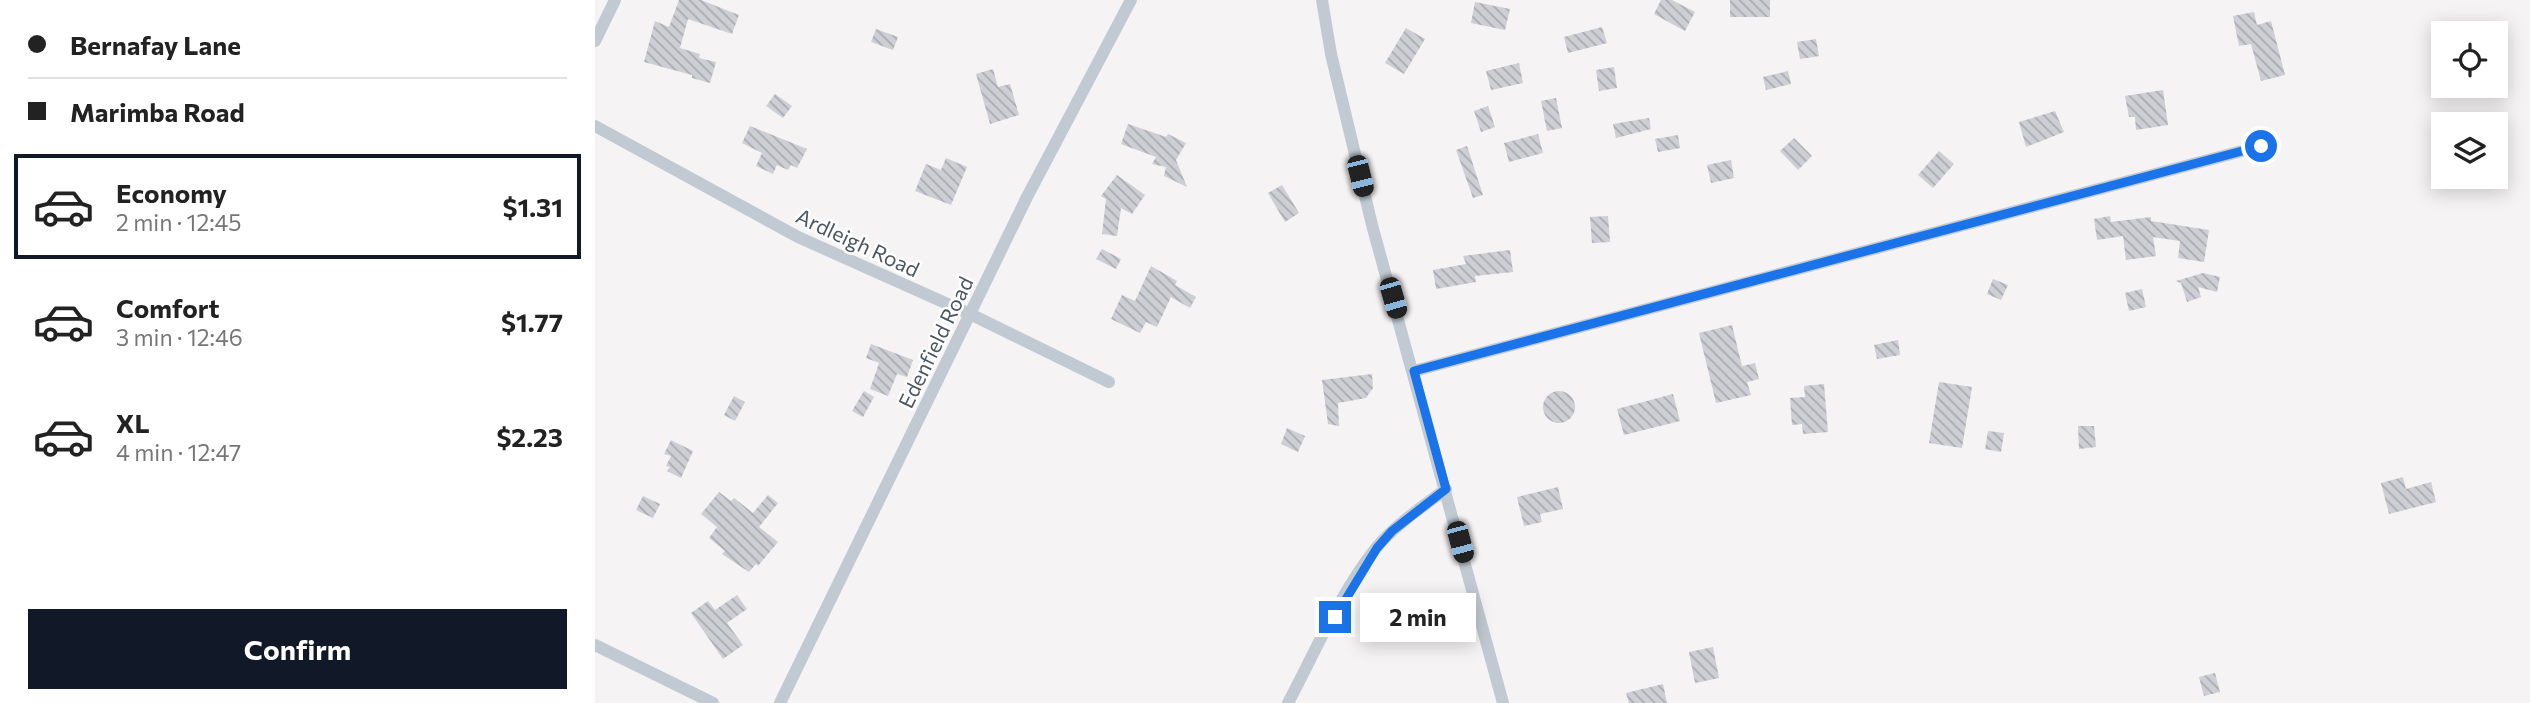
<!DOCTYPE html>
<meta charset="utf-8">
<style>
body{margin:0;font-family:Commissioner,sans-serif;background:#f2f2f2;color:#222;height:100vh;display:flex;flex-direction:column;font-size:26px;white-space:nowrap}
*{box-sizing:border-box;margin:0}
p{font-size:23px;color:#767676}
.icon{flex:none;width:38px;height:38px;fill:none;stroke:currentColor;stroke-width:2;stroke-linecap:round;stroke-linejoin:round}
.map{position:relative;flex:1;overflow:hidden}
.sheet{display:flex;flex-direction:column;background:#fff;width:595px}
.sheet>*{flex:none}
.guide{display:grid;align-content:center;height:154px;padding:0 28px;background:#fff}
.tools{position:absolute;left:1836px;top:21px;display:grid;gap:14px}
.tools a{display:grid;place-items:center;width:77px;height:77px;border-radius:0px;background:#fff;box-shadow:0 4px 18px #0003;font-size:35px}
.end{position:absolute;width:32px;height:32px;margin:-16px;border:9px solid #1a73e8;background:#fff;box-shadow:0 0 0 4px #fff}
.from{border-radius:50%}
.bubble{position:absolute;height:49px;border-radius:0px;background:#fff;box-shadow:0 4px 18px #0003;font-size:23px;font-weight:700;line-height:49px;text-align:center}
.car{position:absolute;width:21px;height:42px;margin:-21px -10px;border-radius:9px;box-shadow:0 0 5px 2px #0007;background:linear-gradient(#222 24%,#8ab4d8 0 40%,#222 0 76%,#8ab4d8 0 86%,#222 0)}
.guide b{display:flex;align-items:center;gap:24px;height:66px;font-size:26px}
.guide b+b{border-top:2px solid #e0e0e0}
.guide i{width:18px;height:18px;background:#222}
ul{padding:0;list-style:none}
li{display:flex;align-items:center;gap:21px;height:105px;margin:0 14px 10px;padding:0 14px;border:4px solid transparent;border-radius:0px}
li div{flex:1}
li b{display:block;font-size:26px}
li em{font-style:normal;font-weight:700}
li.on{border-color:#111827}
li>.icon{width:63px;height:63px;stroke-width:1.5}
.button{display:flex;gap:14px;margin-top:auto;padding:14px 28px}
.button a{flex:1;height:80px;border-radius:0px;background:#111827;color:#fff;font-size:28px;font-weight:700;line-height:80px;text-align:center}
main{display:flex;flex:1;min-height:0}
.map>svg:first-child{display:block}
.building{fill:url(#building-back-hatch)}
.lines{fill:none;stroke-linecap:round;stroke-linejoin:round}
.street{stroke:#c1cad2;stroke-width:12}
.route{stroke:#1a73e8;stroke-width:9}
.labels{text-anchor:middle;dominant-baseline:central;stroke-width:5;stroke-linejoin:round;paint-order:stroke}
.street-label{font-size:21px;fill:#4a5661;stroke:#fff}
</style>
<main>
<section class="sheet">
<div class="guide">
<b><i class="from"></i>Bernafay Lane</b>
<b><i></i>Marimba Road</b>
</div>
<ul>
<li class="on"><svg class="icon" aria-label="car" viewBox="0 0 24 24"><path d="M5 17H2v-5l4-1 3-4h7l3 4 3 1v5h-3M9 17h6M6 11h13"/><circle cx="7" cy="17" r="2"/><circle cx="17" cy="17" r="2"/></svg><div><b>Economy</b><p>2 min · 12:45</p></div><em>$1.31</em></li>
<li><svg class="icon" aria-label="car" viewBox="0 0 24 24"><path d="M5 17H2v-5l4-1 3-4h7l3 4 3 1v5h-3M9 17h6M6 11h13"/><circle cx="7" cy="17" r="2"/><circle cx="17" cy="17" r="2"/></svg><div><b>Comfort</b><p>3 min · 12:46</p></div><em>$1.77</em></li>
<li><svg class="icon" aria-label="car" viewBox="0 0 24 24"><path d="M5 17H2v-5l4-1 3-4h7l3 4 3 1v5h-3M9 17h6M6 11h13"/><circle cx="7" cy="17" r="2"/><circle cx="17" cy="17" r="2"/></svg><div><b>XL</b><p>4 min · 12:47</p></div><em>$2.23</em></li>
</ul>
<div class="button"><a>Confirm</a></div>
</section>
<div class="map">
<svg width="1935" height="703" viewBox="0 0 1935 703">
<defs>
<pattern id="building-back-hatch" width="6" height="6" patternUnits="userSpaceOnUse" patternTransform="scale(1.75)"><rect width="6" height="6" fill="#cdcfd5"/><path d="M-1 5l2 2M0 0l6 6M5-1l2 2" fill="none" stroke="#a8abb0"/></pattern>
</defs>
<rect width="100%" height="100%" fill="#f5f3f3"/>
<!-- building -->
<g class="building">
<polygon points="84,0 106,0 144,15 137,34 93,19 85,48 105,54 104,58 121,62 115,83 97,78 97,75 49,62 60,21 74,27"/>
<polygon points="1066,0 1077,0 1100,12 1090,31 1059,14"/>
<rect x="1135" y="0" width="40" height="17"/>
<polygon points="880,2 915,9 910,30 876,23"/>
<polygon points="1659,12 1662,25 1676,21 1690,75 1666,81 1656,44 1644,46 1638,16"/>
<polygon points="1007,27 1012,43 973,53 969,37"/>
<polygon points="811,28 830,39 809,74 790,63"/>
<polygon points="281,29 303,37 298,50 276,42"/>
<polygon points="1221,39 1224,56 1205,59 1202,42"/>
<polygon points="924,63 928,83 896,90 891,71"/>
<polygon points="1019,67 1022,88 1004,91 1001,70"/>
<polygon points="398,69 403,87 415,84 424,115 395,124 381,74"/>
<polygon points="1193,71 1196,84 1171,90 1168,77"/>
<polygon points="1568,90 1573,125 1541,130 1540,117 1534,117 1530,96"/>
<polygon points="180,94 197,106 188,118 171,106"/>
<polygon points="961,98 967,128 952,131 946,101"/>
<polygon points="893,106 900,127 886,132 879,111"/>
<polygon points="1460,111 1469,132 1431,147 1424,122"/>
<polygon points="1054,118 1056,129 1021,138 1018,124"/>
<polygon points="533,124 571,137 573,134 591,143 581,160 592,187 569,176 571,167 557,164 561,157 526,144"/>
<polygon points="155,126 212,149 202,168 196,165 193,170 182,165 178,174 161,166 167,153 147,143"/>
<polygon points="943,134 948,153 914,162 909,143"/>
<polygon points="1083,135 1085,148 1063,152 1060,139"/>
<polygon points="1199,138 1217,156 1203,170 1185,151"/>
<polygon points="872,146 888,195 878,198 861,150"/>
<polygon points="1344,151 1359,164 1338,188 1323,175"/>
<polygon points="351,158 372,167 356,205 320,191 331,164 346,170"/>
<polygon points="1136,160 1139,178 1116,183 1112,165"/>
<polygon points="522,175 550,195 537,214 526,208 522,236 507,234 511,199 506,196"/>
<polygon points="687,185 704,213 690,222 673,193"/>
<polygon points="1013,216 1015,242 997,243 995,217"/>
<polygon points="1515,216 1516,222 1556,217 1556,221 1614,230 1609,262 1583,258 1585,241 1558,237 1561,256 1531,260 1528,236 1502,240 1499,219"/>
<polygon points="507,249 526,259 521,269 501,259"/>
<polygon points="915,250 918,272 880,276 881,282 841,289 838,270 871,264 868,256"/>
<polygon points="556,266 582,281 580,285 601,297 595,308 576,297 562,327 551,322 545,333 516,319 527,295 540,301"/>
<polygon points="1608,273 1625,277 1622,292 1603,287 1606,297 1592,302 1586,283 1581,281"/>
<polygon points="1398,279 1413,285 1406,300 1392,294"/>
<polygon points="1547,289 1551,307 1534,311 1530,293"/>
<polygon points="1137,325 1147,366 1160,363 1164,379 1152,382 1156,395 1121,403 1104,333"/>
<polygon points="1303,340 1305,355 1282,359 1279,345"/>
<polygon points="276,344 318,360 312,377 302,374 293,396 275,389 284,363 271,358"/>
<polygon points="777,374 778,388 771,398 743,403 744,426 733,424 727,380"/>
<polygon points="1344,382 1377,387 1367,448 1334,443"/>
<polygon points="1229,384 1233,432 1208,434 1207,424 1197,425 1195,398 1210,397 1209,386"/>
<polygon points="269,391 279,397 268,417 257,411"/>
<circle cx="964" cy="407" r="16"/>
<polygon points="1078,394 1085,421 1029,435 1022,409"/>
<polygon points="139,396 150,402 140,421 129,415"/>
<polygon points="1483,426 1499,426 1501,447 1484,449"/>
<polygon points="692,428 710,436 703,452 686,444"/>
<polygon points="1393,431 1409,433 1406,452 1390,449"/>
<polygon points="76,440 98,451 86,478 72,471 75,467 71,466 76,456 69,454"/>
<polygon points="1808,477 1811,489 1836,482 1841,502 1794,514 1786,483"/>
<polygon points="963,487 968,509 945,514 947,522 929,526 922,497"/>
<polygon points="124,492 136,501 139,498 158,513 173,495 183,503 164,527 183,542 163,566 161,564 154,572 127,554 130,551 114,538 122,527 106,514"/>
<polygon points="48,496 65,504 58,518 41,510"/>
<polygon points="142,595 152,609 132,623 148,645 128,659 96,613 113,601 120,610"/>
<polygon points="1118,647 1124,678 1100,683 1094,652"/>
<polygon points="1620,673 1625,692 1609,696 1604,677"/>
<polygon points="1068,684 1072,703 1034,703 1031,693"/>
</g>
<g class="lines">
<!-- street -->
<g class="street">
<polyline points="727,0 736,54 777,225 908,703"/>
<polyline points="0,41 20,0"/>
<polyline points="0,126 203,237 375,314 514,382"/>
<polyline points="819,371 1666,146"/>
<polyline points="0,645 118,703"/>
<polyline points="185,703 432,197 536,0"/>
<path d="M693 703C720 652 745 593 781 548 800 525 827 507 851 489"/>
</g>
</g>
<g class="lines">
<!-- route -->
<polyline class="route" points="740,617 782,548 797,531 851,489 819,371 1666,146"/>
</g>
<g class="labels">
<!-- street labels -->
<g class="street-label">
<text transform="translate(263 242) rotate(25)">Ardleigh Road</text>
<text transform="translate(340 342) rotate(-64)">Edenfield Road</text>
</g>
</g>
</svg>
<div class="tools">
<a><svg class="icon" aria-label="locate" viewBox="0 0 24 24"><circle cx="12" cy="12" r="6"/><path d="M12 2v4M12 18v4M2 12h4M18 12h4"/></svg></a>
<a><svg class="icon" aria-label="layers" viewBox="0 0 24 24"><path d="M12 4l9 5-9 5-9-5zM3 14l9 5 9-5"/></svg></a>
</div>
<i class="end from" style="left:1666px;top:146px"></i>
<i class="end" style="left:740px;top:617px"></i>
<div class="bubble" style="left:765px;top:593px;width:116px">2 min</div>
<i class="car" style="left:765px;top:176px;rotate:166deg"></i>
<i class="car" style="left:798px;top:298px;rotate:164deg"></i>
<i class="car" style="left:865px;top:542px;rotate:165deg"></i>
</div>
</main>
